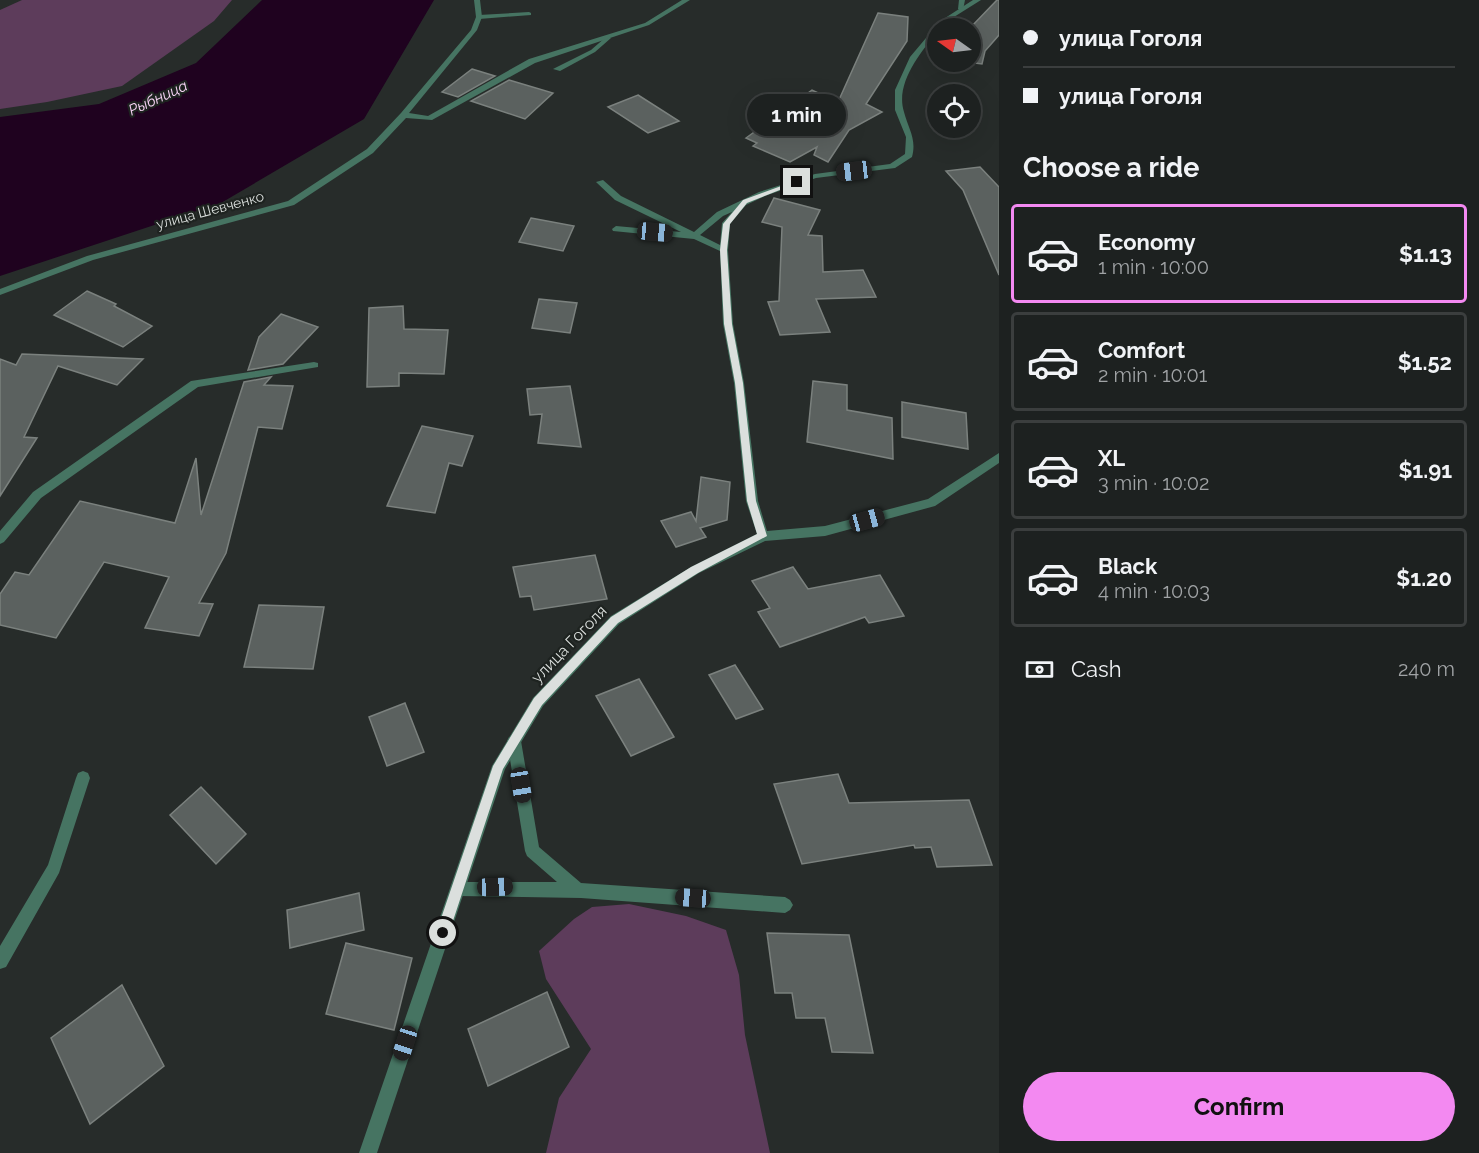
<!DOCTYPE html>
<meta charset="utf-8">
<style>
body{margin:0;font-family:Raleway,sans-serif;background:#252929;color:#f1f3f6;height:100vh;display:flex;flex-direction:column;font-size:22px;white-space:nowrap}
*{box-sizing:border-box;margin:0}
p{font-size:20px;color:#a0a3a5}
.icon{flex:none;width:33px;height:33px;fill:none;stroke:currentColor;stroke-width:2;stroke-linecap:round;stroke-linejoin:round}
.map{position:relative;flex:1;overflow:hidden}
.panel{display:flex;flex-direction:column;background:#1d2120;width:480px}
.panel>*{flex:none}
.guide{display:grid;align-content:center;height:132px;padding:0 24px;background:#1d2120}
.needle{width:39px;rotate:284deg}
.fabs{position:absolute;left:927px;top:18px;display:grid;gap:12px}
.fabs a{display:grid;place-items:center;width:54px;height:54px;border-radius:50%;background:#1d2120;box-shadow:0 6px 24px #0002,0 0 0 2px #3b3e3e;font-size:30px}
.end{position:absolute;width:27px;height:27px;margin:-14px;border:8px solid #dbdfdd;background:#111;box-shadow:0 0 0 3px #111}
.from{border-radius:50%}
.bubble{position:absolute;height:42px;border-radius:21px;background:#1d2120;box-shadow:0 6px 24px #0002,0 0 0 2px #3b3e3e;font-size:20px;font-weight:700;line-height:42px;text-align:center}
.car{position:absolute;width:18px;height:36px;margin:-18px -9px;border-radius:8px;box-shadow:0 0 4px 2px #0007;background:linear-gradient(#222 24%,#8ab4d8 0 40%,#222 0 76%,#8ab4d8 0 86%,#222 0)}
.guide b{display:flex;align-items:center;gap:21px;height:57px;font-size:22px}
.guide b+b{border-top:2px solid #3b3e3e}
.guide i{width:15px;height:15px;background:#f1f3f6}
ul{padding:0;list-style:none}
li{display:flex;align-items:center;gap:18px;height:99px;margin:0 12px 9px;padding:0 12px;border:3px solid #3b3e3e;border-radius:6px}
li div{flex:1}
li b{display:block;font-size:22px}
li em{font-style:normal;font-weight:700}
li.on{border-color:#f389f1}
li>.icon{width:54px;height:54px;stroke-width:1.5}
h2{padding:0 24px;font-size:27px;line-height:72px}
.pay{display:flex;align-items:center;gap:15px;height:66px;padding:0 24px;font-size:22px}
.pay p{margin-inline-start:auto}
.button{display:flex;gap:12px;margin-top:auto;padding:12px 24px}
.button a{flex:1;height:69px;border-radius:36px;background:#f389f1;color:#111;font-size:24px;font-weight:700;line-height:69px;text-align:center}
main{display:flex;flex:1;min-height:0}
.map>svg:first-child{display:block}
.green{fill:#5d3c5b}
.water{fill:#1f021f}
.building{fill:#5b615f;stroke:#7b817e;stroke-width:1.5}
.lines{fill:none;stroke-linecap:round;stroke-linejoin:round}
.service{fill:#467462;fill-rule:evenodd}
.minor{fill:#467462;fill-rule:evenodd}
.route{fill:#dbdfdd}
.labels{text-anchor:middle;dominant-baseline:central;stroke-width:4.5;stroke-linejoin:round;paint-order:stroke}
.far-street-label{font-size:14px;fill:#dbdfdd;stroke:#1e2320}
.far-water-label{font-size:15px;font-style:italic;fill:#f9d5f7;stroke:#1e2320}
.street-label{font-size:16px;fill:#dbdfdd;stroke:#1e2320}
</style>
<main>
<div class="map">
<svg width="999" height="1153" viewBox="0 0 999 1153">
<rect width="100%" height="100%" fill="#272c2a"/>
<!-- green -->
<g class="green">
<polygon points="22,0 232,0 214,21 122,86 47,102 0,109 0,10"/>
<polygon points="629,904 686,916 726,930 739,975 745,1035 770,1153 546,1153 559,1098 591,1049 546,979 539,951 574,919 592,907"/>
</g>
<!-- water -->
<polygon class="water" points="262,0 434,0 364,119 221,203 0,276 0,117 99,104 196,63"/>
<!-- building -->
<g class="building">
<polygon points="997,0 999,0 999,35 985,51 982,64 967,62 970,62 970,28"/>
<polygon points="878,13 908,17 907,41 866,104 882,112 849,130 828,162 814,155 817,147 790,162 753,146 757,143 746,138 812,90 838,102"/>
<polygon points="472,69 495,76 458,97 442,92"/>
<polygon points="509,80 553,93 525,119 471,101"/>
<polygon points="638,95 679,121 648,133 608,107"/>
<polygon points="980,167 999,187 999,275 963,190 946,171"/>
<polygon points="774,198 820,210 808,235 822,236 823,272 863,270 876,297 816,299 830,332 780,335 768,302 779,301 782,227 762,222"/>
<polygon points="531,218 574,226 563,251 519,242"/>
<polygon points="87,291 116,304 114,306 152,326 123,347 54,315"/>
<polygon points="539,299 577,303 570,333 532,328"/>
<polygon points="403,306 404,329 448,330 444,374 399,373 399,386 367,387 369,308"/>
<polygon points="281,314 318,327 283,364 248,370 259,337"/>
<polygon points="22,354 143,359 117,385 58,366 24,437 37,438 0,496 0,359 16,365"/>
<polygon points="271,377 264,385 293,386 282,429 258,427 226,553 199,603 213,604 199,636 145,628 169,577 104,562 56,638 0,625 0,594 15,572 29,575 80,501 175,523 196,458 201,515 244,382"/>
<polygon points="813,381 847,385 847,410 892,418 893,459 807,442"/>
<polygon points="570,386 581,447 538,443 542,414 530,415 527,389"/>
<polygon points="902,402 966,413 968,449 902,437"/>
<polygon points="422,426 473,436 462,466 449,463 435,513 387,506"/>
<polygon points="701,477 730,482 727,520 700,528 706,537 676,547 661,521 691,512 696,521"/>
<polygon points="595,555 607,599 534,610 531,596 520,597 513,567"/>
<polygon points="793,567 808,589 880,575 904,616 869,623 865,617 780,647 758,612 770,608 752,581"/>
<polygon points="259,605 324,607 313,669 244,667"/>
<polygon points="735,665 763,709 736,719 709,675"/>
<polygon points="639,679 674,737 631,756 596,696"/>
<polygon points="405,703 424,752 387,766 369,717"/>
<polygon points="838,774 849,803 969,800 992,865 937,867 931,847 915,848 914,845 802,864 774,784"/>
<polygon points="201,787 246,834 216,864 170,815"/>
<polygon points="359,893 364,930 290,948 287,910"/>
<polygon points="767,933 849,935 873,1053 832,1052 825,1018 796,1018 792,993 775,993"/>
<polygon points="346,943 412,958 394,1030 326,1014"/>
<polygon points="122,985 164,1066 90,1124 51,1038"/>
<polygon points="547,992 569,1047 488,1086 468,1029"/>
</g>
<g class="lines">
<!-- service -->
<g class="service">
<polygon points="959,0 965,0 963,10 958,9"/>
<polygon points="529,12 531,13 531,15 479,19 476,17 479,15"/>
<polygon points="606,37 611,38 595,52 560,71 553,69 591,50"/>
<polygon points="514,735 519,737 521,741 539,847 581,883 785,897 790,900 793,905 790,910 785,913 581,898 458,896 453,894 451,889 453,884 458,882 557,882 527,856 525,851 507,741 509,737"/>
</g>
<!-- minor -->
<g class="minor">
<polygon points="474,0 480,0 482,17 477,30 409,113 428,116 529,59 645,23 682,0 690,0 649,25 535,63 432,120 406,118 373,153 294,205 93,260 0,295 0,289 87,256 288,201 367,149 401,113 471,30 476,17"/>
<path d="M973 0H981L946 22 941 28H938V32C920 52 895 84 904 112 908 128 917 139 912 157L895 168 816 178 765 196 746 205 730 224 728 250 733 324 744 383 758 501 767 531 825 526 928 499 999 453V463L935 506 825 536 765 541 699 573 619 624 543 706 505 769 377 1153H359L492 766 533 698 611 616 691 567 757 534 746 501 734 383 723 324 720 251 694 239 613 231 612 229 616 226 681 232 615 200 596 182 603 180 621 196 694 232 717 212 759 192 815 174 890 164 905 154 906 137 895 110V90L910 57 926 38 942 20ZM732 212 722 223 720 245 700 235 723 216Z"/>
<polygon points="314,362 318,363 318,367 198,387 41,498 4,542 0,544 0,531 33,492 191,381"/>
<polygon points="83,771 88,773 90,778 59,873 6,967 0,969 0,946 48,865 76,778 78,773"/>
</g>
</g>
<!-- route -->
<polygon class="route" points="795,181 800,182 747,203 730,224 727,250 732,324 743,383 756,501 767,536 698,573 618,623 542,705 503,769 449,933 447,937 443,939 438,937 436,933 493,766 534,698 611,617 691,567 757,534 747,501 735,383 724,324 720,250 723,224 743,200"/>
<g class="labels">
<!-- far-street labels -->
<g class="far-street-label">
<text transform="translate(210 210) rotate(-15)">улица Шевченко</text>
</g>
<!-- far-water labels -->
<g class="far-water-label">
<text transform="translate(158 98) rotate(-25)">Рыбница</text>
</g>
<!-- street labels -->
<g class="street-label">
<text transform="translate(569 644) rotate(-46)">улица Гоголя</text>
</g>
</g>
</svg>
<div class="fabs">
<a><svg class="needle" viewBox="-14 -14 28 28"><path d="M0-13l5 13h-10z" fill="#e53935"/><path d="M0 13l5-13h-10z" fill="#a0a3a5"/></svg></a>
<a><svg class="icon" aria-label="locate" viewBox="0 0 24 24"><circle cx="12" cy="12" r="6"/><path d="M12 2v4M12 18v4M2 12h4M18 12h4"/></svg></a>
</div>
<i class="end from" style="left:443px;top:933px"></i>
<i class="end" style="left:797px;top:182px"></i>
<div class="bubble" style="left:747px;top:94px;width:99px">1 min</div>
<i class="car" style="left:854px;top:171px;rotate:263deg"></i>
<i class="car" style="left:655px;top:232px;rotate:95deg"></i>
<i class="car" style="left:867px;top:520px;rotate:75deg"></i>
<i class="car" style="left:521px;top:785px;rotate:171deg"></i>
<i class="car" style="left:495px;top:887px;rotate:88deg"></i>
<i class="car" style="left:693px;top:898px;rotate:274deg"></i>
<i class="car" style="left:405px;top:1043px;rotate:198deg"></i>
</div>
<section class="panel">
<div class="guide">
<b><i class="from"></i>улица Гоголя</b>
<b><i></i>улица Гоголя</b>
</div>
<h2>Choose a ride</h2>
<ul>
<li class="on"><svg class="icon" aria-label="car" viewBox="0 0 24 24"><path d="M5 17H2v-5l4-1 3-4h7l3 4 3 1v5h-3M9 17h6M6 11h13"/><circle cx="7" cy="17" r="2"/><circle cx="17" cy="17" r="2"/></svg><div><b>Economy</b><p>1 min · 10:00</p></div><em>$1.13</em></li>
<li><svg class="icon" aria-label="car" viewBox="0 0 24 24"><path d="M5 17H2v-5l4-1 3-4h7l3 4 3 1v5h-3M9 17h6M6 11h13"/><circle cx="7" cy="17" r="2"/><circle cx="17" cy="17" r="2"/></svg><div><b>Comfort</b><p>2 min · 10:01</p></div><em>$1.52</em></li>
<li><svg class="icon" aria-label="car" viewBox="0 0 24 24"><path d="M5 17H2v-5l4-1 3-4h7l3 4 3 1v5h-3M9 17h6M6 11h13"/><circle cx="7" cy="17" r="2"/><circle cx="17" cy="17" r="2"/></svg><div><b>XL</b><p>3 min · 10:02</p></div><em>$1.91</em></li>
<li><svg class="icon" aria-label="car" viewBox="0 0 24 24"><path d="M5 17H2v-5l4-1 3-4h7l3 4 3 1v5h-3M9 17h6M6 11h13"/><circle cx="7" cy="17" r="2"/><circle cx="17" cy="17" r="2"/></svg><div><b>Black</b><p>4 min · 10:03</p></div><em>$1.20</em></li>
</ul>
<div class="pay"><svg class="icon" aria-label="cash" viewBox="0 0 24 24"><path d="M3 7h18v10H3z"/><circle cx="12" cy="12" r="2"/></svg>Cash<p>240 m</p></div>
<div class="button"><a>Confirm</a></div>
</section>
</main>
